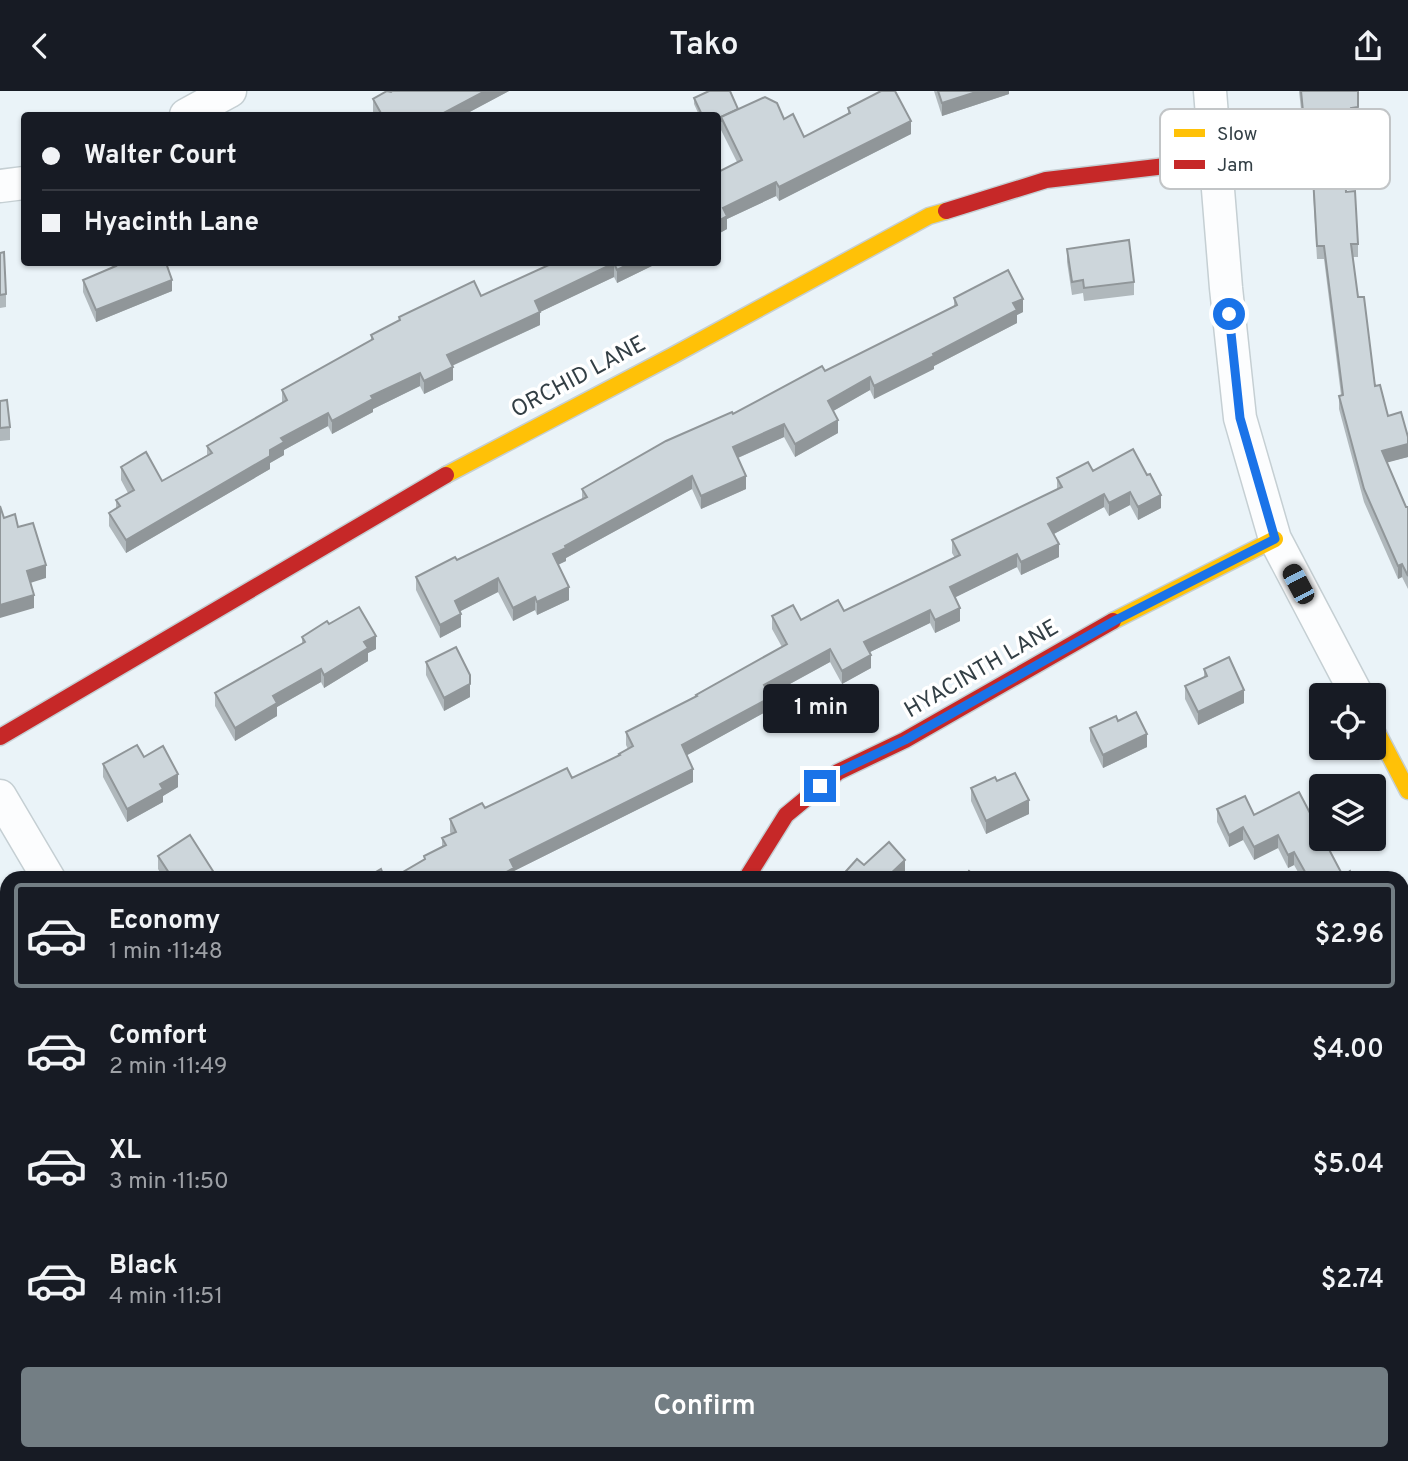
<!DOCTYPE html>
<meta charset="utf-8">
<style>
body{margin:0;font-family:Overpass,sans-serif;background:#20242c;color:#f1f3f6;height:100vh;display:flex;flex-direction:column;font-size:26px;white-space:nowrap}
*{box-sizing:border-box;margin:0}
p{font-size:23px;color:#9ea1a6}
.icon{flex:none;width:38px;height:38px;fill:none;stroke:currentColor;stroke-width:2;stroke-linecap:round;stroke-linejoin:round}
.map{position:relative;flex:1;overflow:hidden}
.sheet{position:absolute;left:0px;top:780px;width:1409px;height:590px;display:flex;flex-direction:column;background:#171b24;border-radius:21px 21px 0 0;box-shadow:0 2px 5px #0004}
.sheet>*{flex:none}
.guide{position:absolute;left:21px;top:21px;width:700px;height:154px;border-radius:7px;box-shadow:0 2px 5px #0004;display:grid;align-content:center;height:154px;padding:0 21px;background:#171b24}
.buttons{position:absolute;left:1309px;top:592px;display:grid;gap:14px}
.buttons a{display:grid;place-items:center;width:77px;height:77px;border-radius:7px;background:#171b24;box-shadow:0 2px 5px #0004;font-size:35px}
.end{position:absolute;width:32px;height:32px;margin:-16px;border:9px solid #1a73e8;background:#fff;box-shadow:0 0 0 4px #fff}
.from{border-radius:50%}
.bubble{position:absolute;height:49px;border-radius:7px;background:#171b24;box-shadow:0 2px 5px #0004;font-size:23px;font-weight:600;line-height:49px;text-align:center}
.car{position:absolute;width:21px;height:42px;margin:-21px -10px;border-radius:9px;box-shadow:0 0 5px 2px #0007;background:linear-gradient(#222 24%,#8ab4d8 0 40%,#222 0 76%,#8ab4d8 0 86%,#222 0)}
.guide b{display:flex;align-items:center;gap:24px;height:66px;font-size:26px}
.guide b+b{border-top:2px solid #363941}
.guide i{width:18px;height:18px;background:#f1f3f6}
ul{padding:12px 0 0;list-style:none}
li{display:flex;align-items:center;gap:21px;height:105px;margin:0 14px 10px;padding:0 7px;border:4px solid transparent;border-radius:7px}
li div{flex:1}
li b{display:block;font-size:26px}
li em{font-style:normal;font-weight:600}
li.active{border-color:#737e84}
li>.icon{width:63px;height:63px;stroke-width:1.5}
.primary-button{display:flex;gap:14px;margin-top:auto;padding:14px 21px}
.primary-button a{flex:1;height:80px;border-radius:7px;background:#737e84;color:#fff;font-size:28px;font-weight:600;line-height:80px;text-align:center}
header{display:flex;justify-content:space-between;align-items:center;height:91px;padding:0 21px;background:#171b24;font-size:32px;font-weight:600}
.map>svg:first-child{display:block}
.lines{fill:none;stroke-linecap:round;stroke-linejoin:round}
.street-casing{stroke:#c5cfd3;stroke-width:35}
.slow-casing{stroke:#c5cfd3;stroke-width:19}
.jam-casing{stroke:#c5cfd3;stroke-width:19}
.street{stroke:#fcfdfe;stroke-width:32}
.slow{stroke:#ffc107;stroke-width:16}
.jam{stroke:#c62828;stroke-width:16}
.wall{fill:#b0b8bc}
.shaded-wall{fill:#909699}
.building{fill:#cdd6db;stroke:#909699;stroke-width:2}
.route{stroke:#1a73e8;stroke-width:9}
.labels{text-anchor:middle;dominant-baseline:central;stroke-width:7;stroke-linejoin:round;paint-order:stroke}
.street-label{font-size:23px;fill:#333f45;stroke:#fff}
.key{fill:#fff;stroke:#c2c5c7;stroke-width:2}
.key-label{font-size:19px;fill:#333f45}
</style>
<header><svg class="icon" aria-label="back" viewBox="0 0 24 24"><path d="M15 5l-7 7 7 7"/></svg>Tako<svg class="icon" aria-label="share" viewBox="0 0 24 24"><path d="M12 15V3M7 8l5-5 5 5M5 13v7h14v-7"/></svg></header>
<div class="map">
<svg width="1408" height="1370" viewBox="0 0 1408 1370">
<rect width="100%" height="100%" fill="#eaf3f8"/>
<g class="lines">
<defs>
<g id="street">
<polyline points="1210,0 1226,197 1240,327 1275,448 1357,604"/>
<polyline points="186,24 230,0"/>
<polyline points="0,95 24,92"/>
<polyline points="0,705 49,788"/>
<polyline points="606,1363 619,1370"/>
<polyline points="1251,1363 1255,1370"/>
</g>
<g id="slow">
<polyline points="446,384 672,265 929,125 946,120"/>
<polyline points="1113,530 1275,448"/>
<polyline points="1374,635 1408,700"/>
</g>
<g id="jam">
<polyline points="946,120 1046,89 1217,69"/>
<polyline points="0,646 446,384"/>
<polyline points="746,788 786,724 838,681 905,649 1113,530"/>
</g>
</defs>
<!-- street casing -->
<use href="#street" class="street-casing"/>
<!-- slow casing -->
<use href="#slow" class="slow-casing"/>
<!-- jam casing -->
<use href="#jam" class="jam-casing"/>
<!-- street -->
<use href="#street" class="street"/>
<!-- slow -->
<use href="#slow" class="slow"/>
<!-- jam -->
<use href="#jam" class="jam"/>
</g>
<!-- wall -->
<g class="wall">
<polygon points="392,0 509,0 464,24 375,24 373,21 373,8"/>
<polygon points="934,0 1009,0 1009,3 942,25"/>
<polygon points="1299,0 1358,0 1358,29 1352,30 1354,59 1343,60 1346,101 1358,153 1358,166 1353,166 1358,206 1375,295 1408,366 1387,371 1406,416 1408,416 1408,498 1402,486 1398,488 1364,411 1339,318 1339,305 1341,304 1324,168 1317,168 1311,64 1306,64"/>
<polygon points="694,7 738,18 784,28 804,46 848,23 848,17 911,43 779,110 776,105 727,128 727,138 718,143 737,71 721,39 721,36 718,38 718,24 699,24 694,13"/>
<polygon points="1067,158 1134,191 1134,204 1084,210 1083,202 1072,204 1067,171"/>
<polygon points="0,162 6,203 6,216 0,217"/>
<polygon points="110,172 166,172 172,200 96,231 83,201 83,189 112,176"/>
<polygon points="553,172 658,172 617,192 614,186 540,221 540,234 452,275 453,289 424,303 420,295 373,318 373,321 332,343 328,335 284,359 284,364 270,372 270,378 126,462 109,435 109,422 116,417 116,409 128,402 121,389 121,376 162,390 207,364 207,355 282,312 282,299 371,249 371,244 399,230 399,226 481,205"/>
<polygon points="954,207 1023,221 1017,224 1017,232 934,275 934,278 874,308 870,299 833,320 838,342 795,366 784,346 738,367 746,398 701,418 692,398 566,467 566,470 558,474 569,509 537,524 535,519 513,530 498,501 460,520 461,536 440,547 416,499 416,486 457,469 582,409 582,398 733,323 825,280 954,216"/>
<polygon points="0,310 10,336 10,349 0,350"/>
<polygon points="1093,380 1161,417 1138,429 1130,414 1109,425 1104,416 1054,443 1059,466 1021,484 1017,476 955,506 960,530 935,542 930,532 870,561 871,577 842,593 830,571 770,604 771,618 687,664 693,691 514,780 514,788 391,788 424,769 424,765 442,756 442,747 451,743 450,741 450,728 572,687 619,665 619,663 628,658 626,654 626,641 696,606 696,604 782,556 772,538 772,525 801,529 844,520 955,467 952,462 952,449 1057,398 1057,387"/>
<polygon points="329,533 376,558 368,562 368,570 324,597 321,591 277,616 277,625 235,650 215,615 215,602 302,553 302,546"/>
<polygon points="426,571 470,606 444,620 426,584"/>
<polygon points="1204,578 1244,612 1198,634 1185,608 1185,595 1204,586"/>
<polygon points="1118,630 1147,656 1103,677 1090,650 1090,637"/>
<polygon points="144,666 178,696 163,705 163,711 127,731 103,686 103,673"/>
<polygon points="997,690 1029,723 986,743 971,710 971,697"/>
<polygon points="1217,718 1254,724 1343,785 1354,788 1302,788 1294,774 1288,777 1278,757 1254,769 1243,749 1229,756 1217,731"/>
<polygon points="158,765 218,788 164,788 158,778"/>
<polygon points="1402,870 1408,882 1408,965 1402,952"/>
<polygon points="1408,1280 1408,1304 1402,1292 1402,1283"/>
<polygon points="330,1363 356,1363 351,1370 339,1370"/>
<polygon points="367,1363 386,1363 381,1370 375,1370"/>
<polygon points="800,1363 811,1363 807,1368"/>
<polygon points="1064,1363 1148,1363 1151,1370 1069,1370"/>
<polygon points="1343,1363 1394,1363 1397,1370 1346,1370"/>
</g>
<!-- shaded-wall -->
<g class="shaded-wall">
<polygon points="485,0 509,0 464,24 440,24"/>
<polygon points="979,0 1009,0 1009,3 942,25 942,12"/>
<polygon points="721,30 721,36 718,38 718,31"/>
<polygon points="911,30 911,43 779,110 779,96"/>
<polygon points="776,91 776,105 727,128 727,138 718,143 718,130 723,117"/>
<polygon points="614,172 614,186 540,221 540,234 447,277 447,264 535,210"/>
<polygon points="631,172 658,172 617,192 617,179"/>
<polygon points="172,189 172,200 96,231 96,219"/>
<polygon points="1023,208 1023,221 1017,224 1017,232 934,275 934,278 874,308 874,295 933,263 1013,212"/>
<polygon points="453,276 453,289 424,303 424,290"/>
<polygon points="420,282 420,295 373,318 373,321 332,343 332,330 371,305"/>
<polygon points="870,286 870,299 828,323 828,310"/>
<polygon points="328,322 328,335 284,359 284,364 270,372 270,378 126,462 126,449 281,347"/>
<polygon points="838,329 838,342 795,366 795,353"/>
<polygon points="784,333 784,346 733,369 733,356"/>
<polygon points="1408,353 1408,366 1382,373 1382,360"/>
<polygon points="692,385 692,398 566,467 566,470 553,476 553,463 565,455"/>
<polygon points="746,385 746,398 701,418 701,405"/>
<polygon points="1130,401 1130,414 1109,425 1109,412"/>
<polygon points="1104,403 1104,416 1048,446 1048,433"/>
<polygon points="1161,404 1161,417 1138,429 1138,416"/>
<polygon points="1059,453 1059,466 1021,484 1021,471"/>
<polygon points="1017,463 1017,476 950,509 950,496"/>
<polygon points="1402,473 1402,486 1398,488 1398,475"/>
<polygon points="46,474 46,487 27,493 27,480"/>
<polygon points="498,487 498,501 455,523 455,510"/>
<polygon points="569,496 569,509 537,524 537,511"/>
<polygon points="34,504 34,517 0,527 0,514"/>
<polygon points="535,506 535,519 513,530 513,517"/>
<polygon points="960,517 960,530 935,542 935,529"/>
<polygon points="930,519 930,532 864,564 864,551"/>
<polygon points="461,523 461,536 440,547 440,534"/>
<polygon points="376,545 376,558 368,562 368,570 324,597 324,584 364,551"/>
<polygon points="830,558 830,571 764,607 764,594"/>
<polygon points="871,564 871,577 842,593 842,580"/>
<polygon points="321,578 321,591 277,616 277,625 235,650 235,637 273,605"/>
<polygon points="470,593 470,606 444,620 444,607"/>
<polygon points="1244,599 1244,612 1198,634 1198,621"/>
<polygon points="771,606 771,618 682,667 682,654"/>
<polygon points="1147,643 1147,656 1103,677 1103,664"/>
<polygon points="693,678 693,691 514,780 514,788 493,788 510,769"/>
<polygon points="178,683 178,696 163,705 163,711 127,731 127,718 160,693"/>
<polygon points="1029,709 1029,723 986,743 986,730"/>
<polygon points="1243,736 1243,749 1229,756 1229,744"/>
<polygon points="1278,744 1278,757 1254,769 1254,756"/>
<polygon points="1294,761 1294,774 1288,777 1288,764"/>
<polygon points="905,769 905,781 898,788 885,788"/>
<polygon points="478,782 478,788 466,788"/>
<polygon points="7,967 7,980 0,984 0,970"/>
<polygon points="1408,1027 1408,1039 1402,1043 1402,1030"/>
<polygon points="7,1353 7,1363 21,1363 10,1370 0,1370 0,1357"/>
<polygon points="347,1363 356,1363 351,1370 347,1370"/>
<polygon points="378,1363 386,1363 381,1370 378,1370"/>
</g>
<!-- building -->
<g class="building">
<polygon points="387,0 391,1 392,0 485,0 440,24 382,24 373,8"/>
<polygon points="709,0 730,0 738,18 721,26 721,30 718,31 718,24 702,24 694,7"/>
<polygon points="881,0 895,0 911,30 779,96 776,91 723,117 727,125 718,130 718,81 742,69 721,26 765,6 777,12 784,28 793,23 804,46 850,22 848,17"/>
<polygon points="938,0 979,0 942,12"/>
<polygon points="1301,0 1358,0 1358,16 1351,17 1354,46 1343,47 1346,101 1355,100 1358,153 1351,153 1358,206 1364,206 1375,295 1380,294 1388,325 1401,321 1408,346 1408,353 1382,360 1406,416 1408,416 1408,485 1402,473 1398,475 1364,398 1339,305 1343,304 1324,155 1317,155 1311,51 1306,51"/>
<polygon points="1129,149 1134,191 1084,197 1083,189 1072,191 1067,158"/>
<polygon points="4,161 6,203 0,204 0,162"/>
<polygon points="114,172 166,172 172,189 96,219 83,189 116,175"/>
<polygon points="553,172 631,172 617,179 614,172 535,210 540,221 447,264 453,276 424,290 420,282 371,305 373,308 332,330 328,322 281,347 284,351 270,359 270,365 126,449 109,422 120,415 116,409 134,399 121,376 146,361 162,390 212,362 207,355 287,309 282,299 373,248 371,244 400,229 399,226 474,190 481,205"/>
<polygon points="1008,179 1023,208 1013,212 1017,219 933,263 934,265 874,295 870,286 828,310 838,329 795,353 784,333 733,356 746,385 701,405 692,385 565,455 566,457 553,463 569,496 537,511 535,506 513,517 498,487 455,510 461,523 440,534 416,486 455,466 457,469 587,406 582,398 666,350 732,321 733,323 822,275 825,280 957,214 954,207"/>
<polygon points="7,309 10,336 0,337 0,310"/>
<polygon points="1133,358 1147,384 1150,383 1161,404 1138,416 1130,401 1109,412 1104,403 1048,433 1059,453 1021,471 1017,463 950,496 960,517 935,529 930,519 864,551 871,564 842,580 830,558 764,594 771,606 682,654 693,678 510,769 514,777 493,788 481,788 478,782 466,788 391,788 425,768 424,765 446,754 442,747 456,741 450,728 482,712 485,717 567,677 572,687 620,664 619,663 633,655 626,641 697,605 696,604 787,553 772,525 793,514 801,529 838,509 844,520 960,464 952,449 1062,396 1057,387 1088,371 1093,380"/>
<polygon points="0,415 4,427 15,423 18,436 33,432 46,474 27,480 34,504 0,514"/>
<polygon points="359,516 376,545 364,551 368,557 324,584 321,578 273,605 277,612 235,637 215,602 305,551 302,546 327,530 329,533"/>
<polygon points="456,556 470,584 470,593 444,607 426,571"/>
<polygon points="1229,566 1244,599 1198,621 1185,595 1207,585 1204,578"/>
<polygon points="1136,621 1147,643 1103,664 1090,637 1116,625 1118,630"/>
<polygon points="137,654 144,666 163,655 178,683 160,693 163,698 127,718 103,673"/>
<polygon points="1015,682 1029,709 986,730 971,697 995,686 997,690"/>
<polygon points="1299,701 1321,743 1321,747 1323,747 1343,785 1350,780 1354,788 1309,788 1294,761 1288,764 1278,744 1254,756 1243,736 1229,744 1217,718 1245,705 1254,724"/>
<polygon points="190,744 218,788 173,788 158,765"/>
<polygon points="889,751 905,769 885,788 839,788 857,768 864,774"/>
<polygon points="381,778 385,788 364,788"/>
<polygon points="969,780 979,788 963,788"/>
<polygon points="1402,870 1408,882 1408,952 1402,939"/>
<polygon points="0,898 7,910 7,967 0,970"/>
<polygon points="1408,989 1408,1027 1402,1030 1402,992"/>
<polygon points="1408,1280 1408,1297 1402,1286 1402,1283"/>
<polygon points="0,1289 7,1300 7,1353 0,1357"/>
<polygon points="891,1363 902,1363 907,1370 883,1370"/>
<polygon points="1074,1363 1148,1363 1151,1370 1078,1370"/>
<polygon points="1349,1363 1394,1363 1397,1370 1352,1370"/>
</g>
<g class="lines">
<!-- route -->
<polyline class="route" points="820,695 838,681 905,649 1116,529 1275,448 1240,327 1229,223"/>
</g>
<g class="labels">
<!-- street labels -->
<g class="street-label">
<text transform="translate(579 287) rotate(-28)">ORCHID LANE</text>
<text transform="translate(982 579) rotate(-30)">HYACINTH LANE</text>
</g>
</g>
<!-- legend -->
<rect x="1160" y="18" width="230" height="80" rx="10" class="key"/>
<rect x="1174" y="38" width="31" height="8" fill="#ffc107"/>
<rect x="1174" y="69" width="31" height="9" fill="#c62828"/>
<g class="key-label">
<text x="1217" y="49">Slow</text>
<text x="1217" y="80">Jam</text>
</g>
</svg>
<div class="buttons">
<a><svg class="icon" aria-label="locate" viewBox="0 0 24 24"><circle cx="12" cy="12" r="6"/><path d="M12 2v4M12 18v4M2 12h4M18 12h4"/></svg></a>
<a><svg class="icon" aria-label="layers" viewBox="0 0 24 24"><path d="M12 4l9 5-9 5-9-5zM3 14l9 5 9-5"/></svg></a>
</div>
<i class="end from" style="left:1229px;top:223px"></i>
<i class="end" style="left:820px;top:695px"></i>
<div class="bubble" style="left:763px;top:593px;width:116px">1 min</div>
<i class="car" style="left:1298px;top:493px;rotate:332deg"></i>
<div class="guide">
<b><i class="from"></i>Walter Court</b>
<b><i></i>Hyacinth Lane</b>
</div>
<section class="sheet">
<ul>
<li class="active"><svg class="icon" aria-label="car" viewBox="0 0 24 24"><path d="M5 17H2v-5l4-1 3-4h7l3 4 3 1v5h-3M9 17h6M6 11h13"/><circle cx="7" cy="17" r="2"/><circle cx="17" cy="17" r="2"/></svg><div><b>Economy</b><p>1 min · 11:48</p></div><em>$2.96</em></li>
<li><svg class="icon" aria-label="car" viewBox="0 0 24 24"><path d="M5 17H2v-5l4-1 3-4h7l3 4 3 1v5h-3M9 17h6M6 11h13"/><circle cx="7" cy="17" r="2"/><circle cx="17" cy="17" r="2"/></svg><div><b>Comfort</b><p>2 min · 11:49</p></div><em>$4.00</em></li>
<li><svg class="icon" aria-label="car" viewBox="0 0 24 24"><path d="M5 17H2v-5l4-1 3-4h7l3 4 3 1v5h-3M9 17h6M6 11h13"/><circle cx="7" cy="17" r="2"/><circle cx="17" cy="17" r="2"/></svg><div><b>XL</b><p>3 min · 11:50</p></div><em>$5.04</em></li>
<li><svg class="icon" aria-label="car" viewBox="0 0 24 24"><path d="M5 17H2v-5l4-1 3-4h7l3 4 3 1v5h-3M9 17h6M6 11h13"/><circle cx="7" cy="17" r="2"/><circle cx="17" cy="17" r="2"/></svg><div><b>Black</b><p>4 min · 11:51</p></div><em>$2.74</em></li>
</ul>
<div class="primary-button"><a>Confirm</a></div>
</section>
</div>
